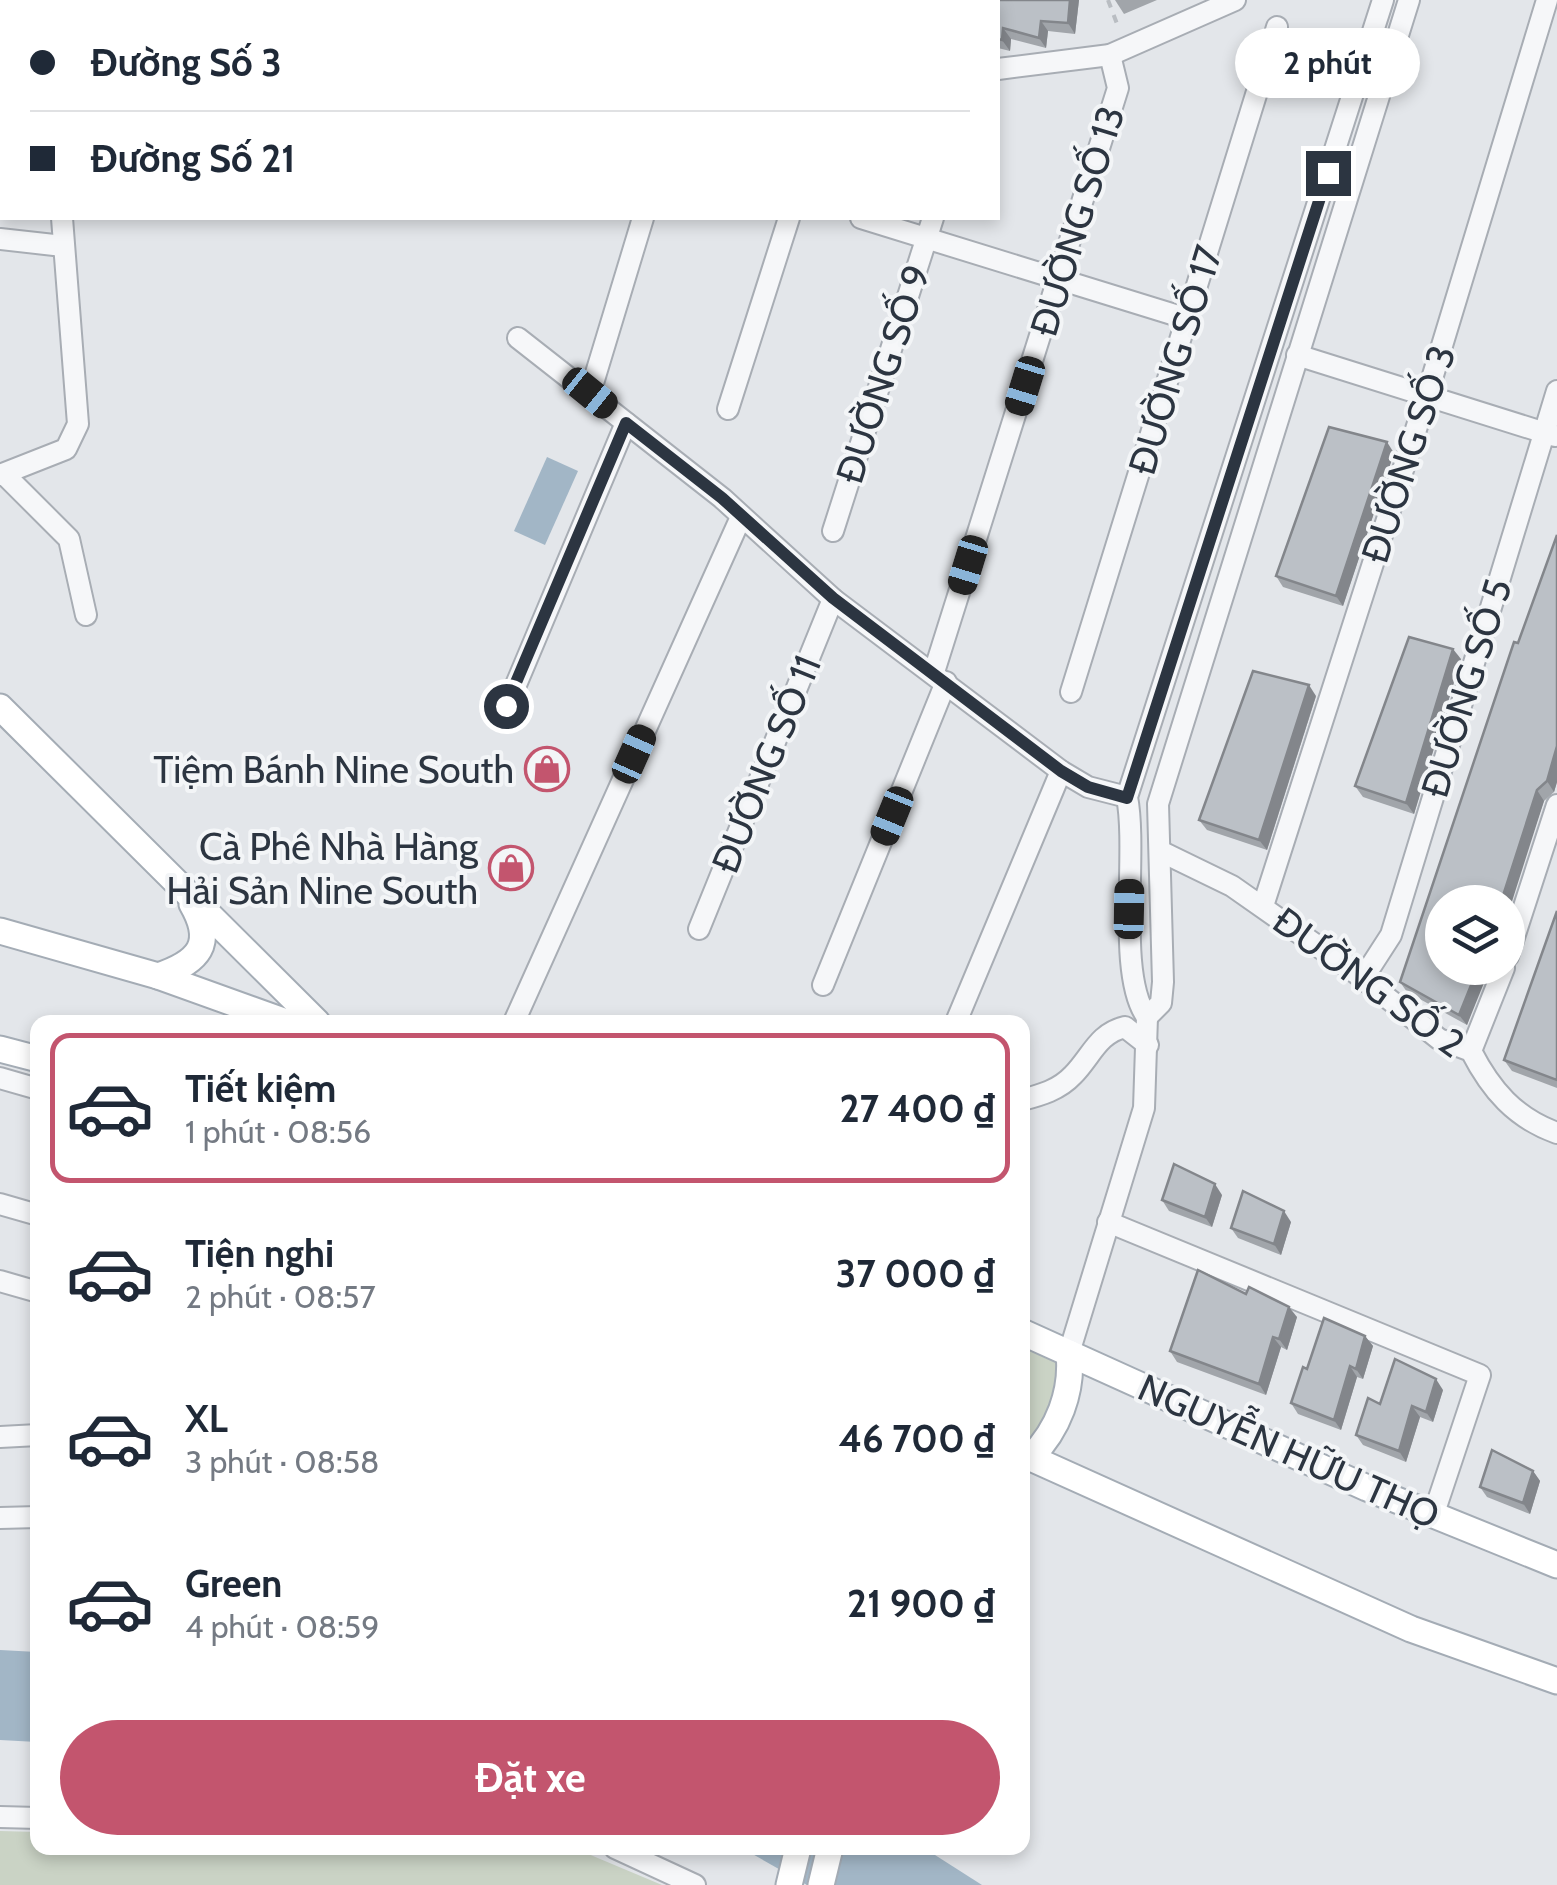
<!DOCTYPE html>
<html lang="vi">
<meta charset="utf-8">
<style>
body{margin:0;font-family:Cabin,sans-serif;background:#f2f2f3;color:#1f2937;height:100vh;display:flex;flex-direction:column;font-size:38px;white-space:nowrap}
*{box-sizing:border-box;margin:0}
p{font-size:32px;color:#747a83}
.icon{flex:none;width:55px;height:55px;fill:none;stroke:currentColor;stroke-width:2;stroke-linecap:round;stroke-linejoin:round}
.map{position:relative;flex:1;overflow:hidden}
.side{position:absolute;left:30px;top:1015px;width:1000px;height:840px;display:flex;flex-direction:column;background:#fff;border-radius:20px;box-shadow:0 5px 15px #0003}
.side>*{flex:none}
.guide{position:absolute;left:0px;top:0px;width:1000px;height:220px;box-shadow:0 5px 15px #0003;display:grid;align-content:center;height:220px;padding:0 30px;background:#fff}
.fabs{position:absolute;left:1425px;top:885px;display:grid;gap:20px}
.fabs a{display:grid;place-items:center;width:100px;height:100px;border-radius:50%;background:#fff;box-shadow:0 5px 15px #0003;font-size:50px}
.end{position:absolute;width:45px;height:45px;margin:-22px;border:12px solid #2c3541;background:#fff;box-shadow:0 0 0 5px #fff}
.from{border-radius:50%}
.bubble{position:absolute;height:70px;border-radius:35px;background:#fff;box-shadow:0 5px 15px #0003;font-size:32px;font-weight:800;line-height:70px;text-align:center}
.car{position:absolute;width:30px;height:60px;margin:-30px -15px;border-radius:12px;box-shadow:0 0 8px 2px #0007;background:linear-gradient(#222 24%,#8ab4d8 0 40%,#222 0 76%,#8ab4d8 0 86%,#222 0)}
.guide b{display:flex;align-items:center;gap:35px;height:95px;font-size:38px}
.guide b+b{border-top:2px solid #e0e1e3}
.guide i{width:25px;height:25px;background:#1f2937}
ul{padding:18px 0 0;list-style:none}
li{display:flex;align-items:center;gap:30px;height:150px;margin:0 20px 15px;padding:0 10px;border:5px solid transparent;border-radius:20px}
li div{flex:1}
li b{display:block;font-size:38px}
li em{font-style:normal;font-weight:800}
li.on{border-color:#c3556e}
li>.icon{width:90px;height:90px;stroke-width:1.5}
.button{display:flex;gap:20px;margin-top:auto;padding:20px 30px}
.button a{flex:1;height:115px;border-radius:60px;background:#c3556e;color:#fff;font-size:40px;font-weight:800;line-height:115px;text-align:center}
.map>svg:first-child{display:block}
.green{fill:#cad3c5}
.water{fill:#a2b6c6}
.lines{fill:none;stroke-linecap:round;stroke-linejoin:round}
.minor-casing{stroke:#a8adb4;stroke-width:24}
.major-casing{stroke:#a4acb5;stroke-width:29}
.path{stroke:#b9bdc2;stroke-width:4;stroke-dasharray:8 8;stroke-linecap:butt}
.minor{stroke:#f6f7f9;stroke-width:20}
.major{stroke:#fff;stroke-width:25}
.wall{fill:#a1a5aa}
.shaded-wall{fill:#83868b}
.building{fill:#bbc0c6;stroke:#83868b;stroke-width:2.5}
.route{stroke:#2c3541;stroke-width:12}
.labels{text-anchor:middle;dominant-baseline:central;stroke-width:8;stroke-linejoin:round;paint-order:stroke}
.street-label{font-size:38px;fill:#2c3541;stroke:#f3f5f7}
.poi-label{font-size:38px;fill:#2c3541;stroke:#f3f5f7;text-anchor:end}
</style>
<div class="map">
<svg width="1557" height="1885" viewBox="0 0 1557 1885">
<rect width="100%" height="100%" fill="#e3e6ea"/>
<!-- green -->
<g class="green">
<polygon points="1022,1341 1054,1354 1062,1370 1058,1389 1037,1434 1023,1438"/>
<polygon points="0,1831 37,1832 38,1848 574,1848 662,1885 0,1885"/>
</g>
<!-- water -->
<g class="water">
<polygon points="547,457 578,471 545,545 514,531"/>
<polygon points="0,1650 37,1652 37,1742 0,1740"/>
<polygon points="742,1848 924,1848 982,1885 807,1885"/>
</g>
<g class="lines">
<defs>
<g id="minor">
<polyline points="537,0 542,2"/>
<polyline points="626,0 628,2"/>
<polyline points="998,69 1110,55 1235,0"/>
<polyline points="861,218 1188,319"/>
<polyline points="0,239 63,246"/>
<polyline points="518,338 722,498 833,599 1061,771 1088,787 1127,797"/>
<polyline points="1297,355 1555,436"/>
<polyline points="590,393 643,218"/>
<polyline points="728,409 789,218"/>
<polyline points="4,474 69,539 86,615"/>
<polyline points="0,475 66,449 78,424 62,218"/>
<polyline points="833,531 933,218"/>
<polyline points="934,672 1118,88 1110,55"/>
<polyline points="1071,692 1277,27"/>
<polyline points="507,706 626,423"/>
<path d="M1160 851 1232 886 1356 973 1439 1039 1471 1051C1491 1090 1515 1118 1557 1133"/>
<polyline points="1263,906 1427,395 1547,0"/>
<polyline points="699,929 833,599"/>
<polyline points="1508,956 1557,805"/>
<polyline points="1356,973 1371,966 1391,935 1557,391"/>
<polyline points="823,985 946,682"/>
<path d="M1147 1017C1116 975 1138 853 1127 797L1383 0"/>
<polyline points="1147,1017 1161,1003 1163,982 1158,804 1409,0"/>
<polyline points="514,1022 741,517"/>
<polyline points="956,1022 1061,771"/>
<polyline points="1471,1051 1504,968"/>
<polyline points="0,1078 38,1089"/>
<path d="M1022 1100C1041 1095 1059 1090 1073 1075 1091 1057 1098 1033 1125 1027L1148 1045"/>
<polyline points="0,1204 38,1215"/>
<polyline points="1108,1222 1480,1375 1433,1516"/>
<polyline points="0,1281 38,1292"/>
<polyline points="1069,1353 1144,1108 1147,1017"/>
<polyline points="0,1437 38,1435"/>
<polyline points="0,1518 38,1517"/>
<polyline points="0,1817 38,1818"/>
<polyline points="615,1848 695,1885"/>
</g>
<g id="major">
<polyline points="0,707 317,1022"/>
<polyline points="0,931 158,976 286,1022"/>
<path d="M158 976C199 962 215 944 192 904"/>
<polyline points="0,1049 38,1059"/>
<polyline points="1022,1332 1367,1488 1557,1565"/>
<polyline points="1022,1454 1411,1629 1557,1681"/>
<path d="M1031 1457C1058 1430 1073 1392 1069 1353"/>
<polyline points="789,1885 798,1848"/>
<polyline points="821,1885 830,1848"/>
</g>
</defs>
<!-- minor casing -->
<use href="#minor" class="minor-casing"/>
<!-- major casing -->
<use href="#major" class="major-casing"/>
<!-- path -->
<g class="path">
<polyline points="692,0 694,2"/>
<polyline points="1108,0 1119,29"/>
</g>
<!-- minor -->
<use href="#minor" class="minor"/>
<!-- major -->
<use href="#major" class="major"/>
</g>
<!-- wall -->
<g class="wall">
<polygon points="716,0 913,0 914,2 718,2"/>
<polygon points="936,0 1079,0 1075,34 1048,31 1046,48 1011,39 1010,51 998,48 998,2"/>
<polygon points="1115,0 1157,0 1124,14"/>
<polygon points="1394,453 1343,606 1283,587 1276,576"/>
<polygon points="1557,535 1557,782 1554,792 1544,801 1467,1025 1407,992 1400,982"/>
<polygon points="1461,659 1414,814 1363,797 1355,786"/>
<polygon points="1316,696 1267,850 1207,830 1199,820"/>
<polygon points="1557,911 1557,1088 1512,1071 1504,1060"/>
<polygon points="1222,1195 1212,1227 1169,1211 1162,1200"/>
<polygon points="1291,1222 1281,1255 1238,1238 1231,1228"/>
<polygon points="1246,1294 1297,1317 1287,1350 1281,1347 1266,1395 1177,1362 1170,1351"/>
<polygon points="1365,1336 1373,1346 1363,1379 1357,1377 1341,1430 1298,1414 1291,1403 1307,1369"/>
<polygon points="1443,1390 1433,1422 1420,1417 1406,1462 1363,1445 1356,1435 1380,1404"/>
<polygon points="1533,1471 1540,1481 1530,1514 1487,1497 1480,1487"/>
</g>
<!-- shaded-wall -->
<g class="shaded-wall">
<polygon points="1070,0 1079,0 1075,34 1068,23"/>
<polygon points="1041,21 1048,31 1046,48 1039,38"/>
<polygon points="1003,28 1011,39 1010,51 1002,40"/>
<polygon points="1387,442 1394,453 1343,606 1336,596"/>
<polygon points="1453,649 1461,659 1414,814 1406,803"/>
<polygon points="1309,685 1316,696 1267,850 1259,840"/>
<polygon points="1557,746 1557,782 1554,792 1547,781"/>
<polygon points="1537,790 1544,801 1508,914 1508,902 1501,902"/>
<polygon points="1478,968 1490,968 1467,1025 1459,1015"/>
<polygon points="1215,1184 1222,1195 1212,1227 1205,1217"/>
<polygon points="1284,1211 1291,1222 1281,1255 1274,1244"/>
<polygon points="1289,1307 1297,1317 1287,1350 1279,1339"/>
<polygon points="1365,1336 1373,1346 1363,1379 1356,1369"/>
<polygon points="1273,1337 1281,1347 1266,1395 1259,1384"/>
<polygon points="1350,1366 1357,1377 1341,1430 1334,1420"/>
<polygon points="1436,1379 1443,1390 1433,1422 1426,1412"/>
<polygon points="1412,1406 1420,1417 1406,1462 1399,1451"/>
<polygon points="1533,1471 1540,1481 1530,1514 1523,1503"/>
</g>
<!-- building -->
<g class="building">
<polygon points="757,0 905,0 905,2 767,2"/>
<polygon points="936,0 1070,0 1068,23 1041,21 1039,38 1003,28 1002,40 998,39 998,2 935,2"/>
<polygon points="1329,427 1387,442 1336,596 1276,576"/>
<polygon points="1557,535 1557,746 1547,781 1537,790 1501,902 1442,902 1442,968 1478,968 1459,1015 1400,982 1514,642 1518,643"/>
<polygon points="1409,637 1453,649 1406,803 1355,786"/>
<polygon points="1253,671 1309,685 1259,840 1199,820"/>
<polygon points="1557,911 1557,1080 1504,1060"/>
<polygon points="1174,1164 1215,1184 1205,1217 1162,1200"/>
<polygon points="1243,1191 1284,1211 1274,1244 1231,1228"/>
<polygon points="1198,1270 1246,1294 1249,1287 1289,1307 1279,1339 1273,1337 1259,1384 1170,1351"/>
<polygon points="1324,1318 1365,1336 1356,1369 1350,1366 1334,1420 1291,1403 1303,1367 1307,1369"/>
<polygon points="1395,1359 1436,1379 1426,1412 1412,1406 1399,1451 1356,1435 1368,1398 1380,1404"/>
<polygon points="1492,1450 1533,1471 1523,1503 1480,1487"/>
</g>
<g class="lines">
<!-- route -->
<polyline class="route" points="506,706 626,423 722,498 833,598 1061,771 1088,787 1127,798 1328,173"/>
</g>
<!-- icons -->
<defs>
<symbol id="shop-ring" viewBox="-11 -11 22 22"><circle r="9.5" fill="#f3f5f7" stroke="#c3556e" stroke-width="1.5"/><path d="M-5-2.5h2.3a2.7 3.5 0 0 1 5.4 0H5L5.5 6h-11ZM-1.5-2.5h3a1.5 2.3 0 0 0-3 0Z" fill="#c3556e"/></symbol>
</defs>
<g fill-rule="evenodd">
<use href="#shop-ring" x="522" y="744" width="50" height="50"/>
<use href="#shop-ring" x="486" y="843" width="50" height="50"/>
</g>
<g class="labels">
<!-- street labels -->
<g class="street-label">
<text transform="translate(1077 221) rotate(-73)">ĐƯỜNG SỐ 13</text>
<text transform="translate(1175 360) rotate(-73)">ĐƯỜNG SỐ 17</text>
<text transform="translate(883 374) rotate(-72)">ĐƯỜNG SỐ 9</text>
<text transform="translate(1408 454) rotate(-72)">ĐƯỜNG SỐ 3</text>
<text transform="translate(1466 688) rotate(-73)">ĐƯỜNG SỐ 5</text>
<text transform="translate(766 764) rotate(-68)">ĐƯỜNG SỐ 11</text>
<text transform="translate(1369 982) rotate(36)">ĐƯỜNG SỐ 2</text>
<text transform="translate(1289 1451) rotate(24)">NGUYỄN HỮU THỌ</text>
</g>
<!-- poi labels -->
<g class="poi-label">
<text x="514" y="769">Tiệm Bánh Nine South</text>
<text x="478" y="846">Cà Phê Nhà Hàng<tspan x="478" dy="44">Hải Sản Nine South</tspan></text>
</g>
</g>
</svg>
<div class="fabs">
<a><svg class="icon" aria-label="layers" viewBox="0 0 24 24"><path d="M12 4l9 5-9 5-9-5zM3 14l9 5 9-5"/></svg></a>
</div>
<i class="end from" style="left:506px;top:706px"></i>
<i class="end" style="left:1328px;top:173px"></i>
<div class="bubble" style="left:1235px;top:28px;width:185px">2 phút</div>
<i class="car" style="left:1025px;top:386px;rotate:197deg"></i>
<i class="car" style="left:590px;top:393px;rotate:129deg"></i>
<i class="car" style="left:968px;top:565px;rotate:197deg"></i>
<i class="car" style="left:634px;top:754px;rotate:24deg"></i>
<i class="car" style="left:892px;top:816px;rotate:202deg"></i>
<i class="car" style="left:1129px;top:909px;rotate:1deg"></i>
<div class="guide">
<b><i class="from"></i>Đường Số 3</b>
<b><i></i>Đường Số 21</b>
</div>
<section class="side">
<ul>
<li class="on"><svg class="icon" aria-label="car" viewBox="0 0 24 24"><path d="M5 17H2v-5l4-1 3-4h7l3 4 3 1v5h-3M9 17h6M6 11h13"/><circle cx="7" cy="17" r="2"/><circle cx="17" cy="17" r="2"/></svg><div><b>Tiết kiệm</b><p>1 phút · 08:56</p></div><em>27 400 ₫</em></li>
<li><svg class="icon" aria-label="car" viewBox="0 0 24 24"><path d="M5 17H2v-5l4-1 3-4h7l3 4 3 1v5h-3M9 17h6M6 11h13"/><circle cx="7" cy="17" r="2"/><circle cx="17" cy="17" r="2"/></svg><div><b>Tiện nghi</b><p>2 phút · 08:57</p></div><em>37 000 ₫</em></li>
<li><svg class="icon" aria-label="car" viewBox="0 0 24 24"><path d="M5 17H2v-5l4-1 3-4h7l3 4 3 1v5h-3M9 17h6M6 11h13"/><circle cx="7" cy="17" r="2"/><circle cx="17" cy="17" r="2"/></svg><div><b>XL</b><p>3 phút · 08:58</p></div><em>46 700 ₫</em></li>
<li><svg class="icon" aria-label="car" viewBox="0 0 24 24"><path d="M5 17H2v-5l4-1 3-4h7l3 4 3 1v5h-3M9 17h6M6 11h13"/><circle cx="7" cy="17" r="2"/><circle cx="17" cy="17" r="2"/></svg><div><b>Green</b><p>4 phút · 08:59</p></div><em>21 900 ₫</em></li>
</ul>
<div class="button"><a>Đặt xe</a></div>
</section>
</div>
